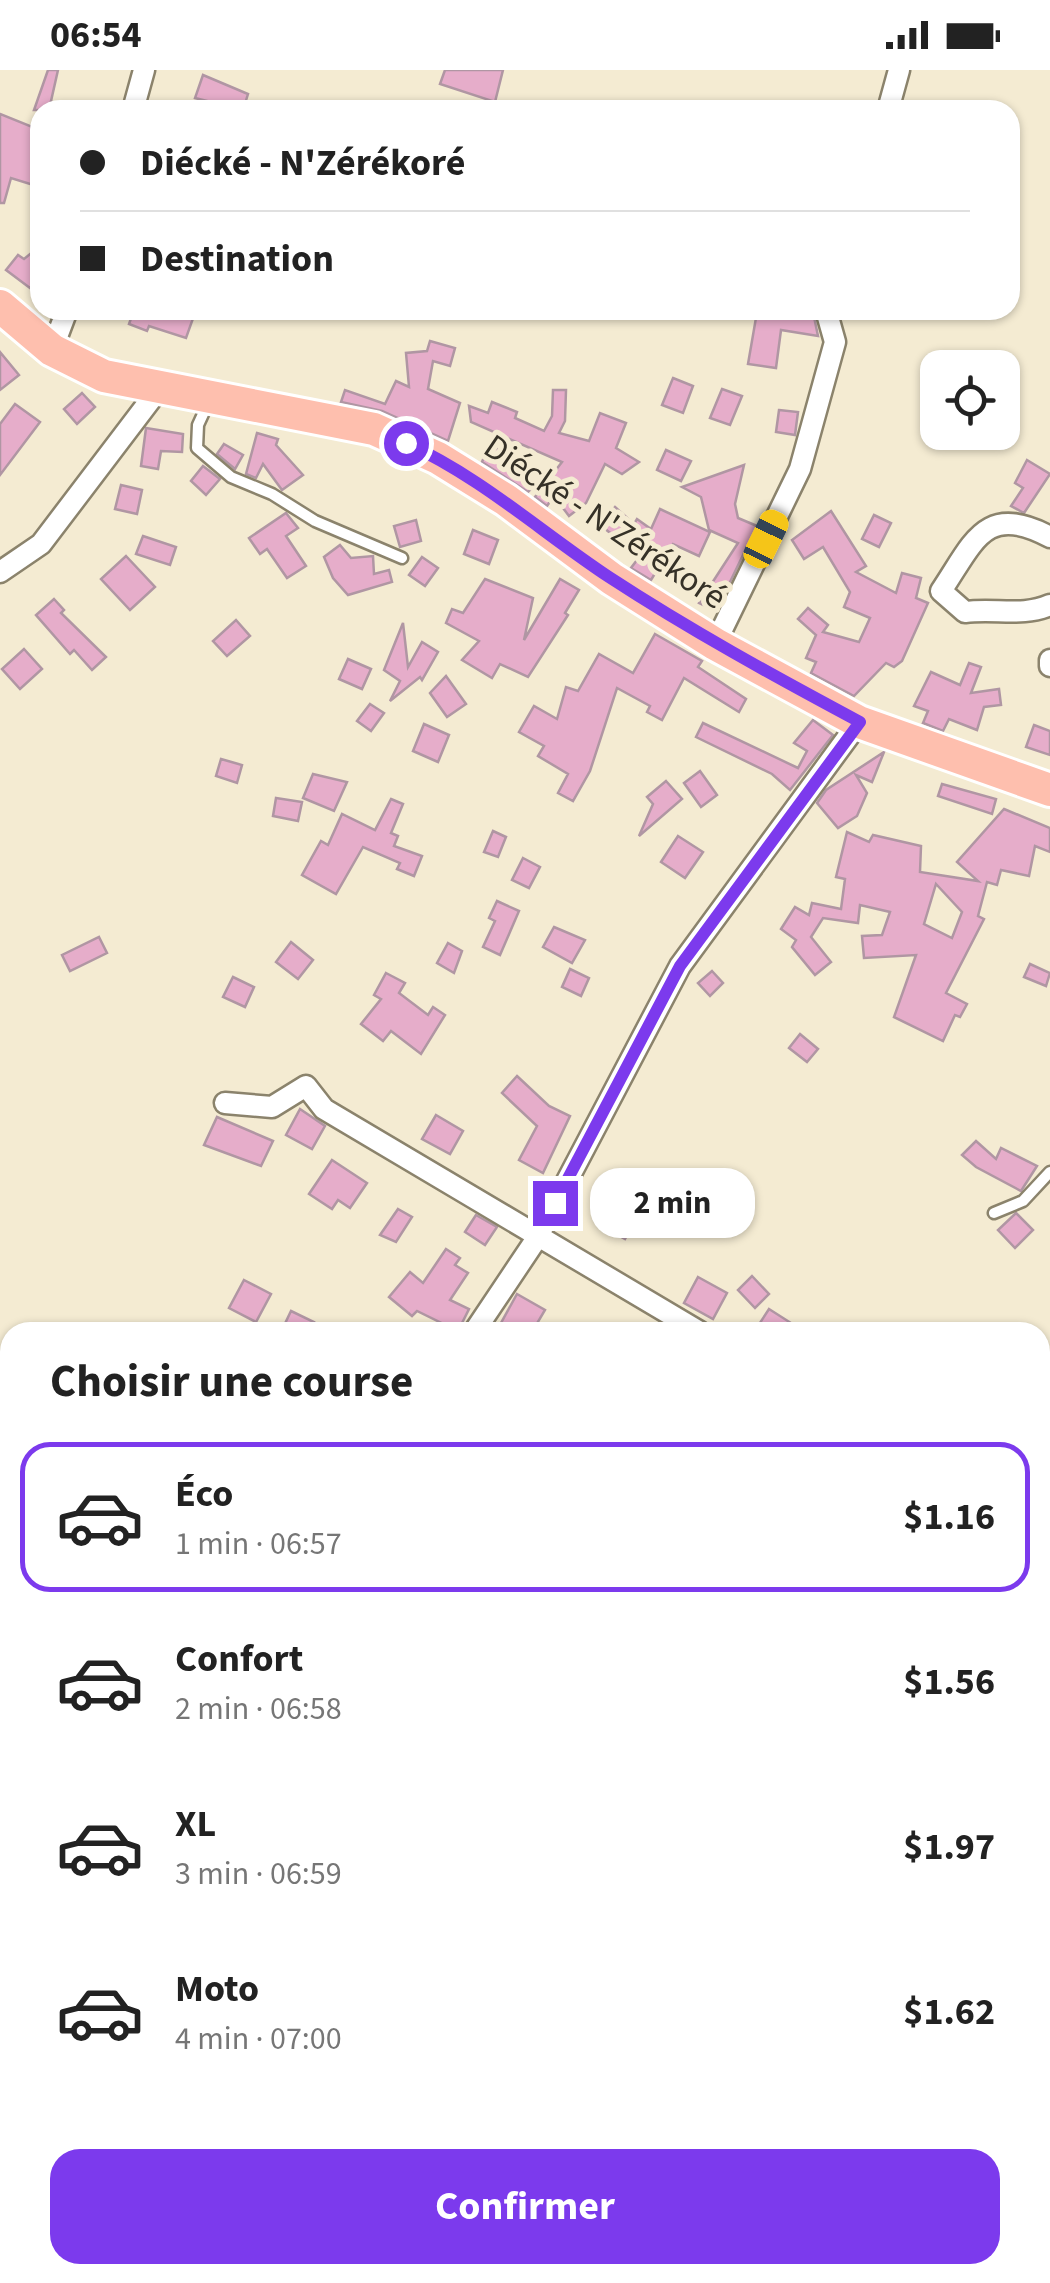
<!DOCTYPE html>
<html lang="fr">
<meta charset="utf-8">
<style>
body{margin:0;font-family:"Source Sans 3",sans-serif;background:#f6f6f6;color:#222;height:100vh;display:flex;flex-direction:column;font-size:38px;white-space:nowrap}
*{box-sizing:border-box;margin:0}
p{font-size:32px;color:#767676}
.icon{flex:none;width:55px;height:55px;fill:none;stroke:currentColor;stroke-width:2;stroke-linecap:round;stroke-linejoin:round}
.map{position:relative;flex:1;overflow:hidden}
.side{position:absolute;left:0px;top:1252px;width:1050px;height:962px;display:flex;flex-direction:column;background:#fff;border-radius:30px 30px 0 0;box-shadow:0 2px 8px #0004}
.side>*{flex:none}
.guide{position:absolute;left:30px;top:30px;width:990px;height:220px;border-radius:30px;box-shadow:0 2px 8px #0004;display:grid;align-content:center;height:220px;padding:0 50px;background:#fff}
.fabs{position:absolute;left:920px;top:280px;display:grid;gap:20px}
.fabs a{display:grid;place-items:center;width:100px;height:100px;border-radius:20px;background:#fff;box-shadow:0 2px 8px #0004;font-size:50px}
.end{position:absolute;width:45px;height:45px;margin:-22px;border:12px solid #7c3aed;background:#fff;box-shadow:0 0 0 5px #fff}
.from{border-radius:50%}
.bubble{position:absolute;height:70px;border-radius:30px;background:#fff;box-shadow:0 2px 8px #0004;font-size:32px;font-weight:700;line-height:70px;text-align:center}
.car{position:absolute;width:30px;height:60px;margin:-30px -15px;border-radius:12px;box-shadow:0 0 8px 2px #0007;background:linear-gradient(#f5c518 24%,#345 0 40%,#f5c518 0 76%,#345 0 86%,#f5c518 0)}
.guide b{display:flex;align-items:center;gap:35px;height:95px;font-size:38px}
.guide b+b{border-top:2px solid #e0e0e0}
.guide i{width:25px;height:25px;background:#222}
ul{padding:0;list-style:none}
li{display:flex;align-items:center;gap:30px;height:150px;margin:0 20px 15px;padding:0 30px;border:5px solid transparent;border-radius:30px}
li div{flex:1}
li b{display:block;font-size:38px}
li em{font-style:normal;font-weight:700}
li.active{border-color:#7c3aed}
li>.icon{width:90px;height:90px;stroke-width:1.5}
h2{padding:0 50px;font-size:45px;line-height:120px}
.cta{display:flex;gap:20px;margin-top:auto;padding:20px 50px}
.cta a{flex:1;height:115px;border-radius:30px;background:#7c3aed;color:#fff;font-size:40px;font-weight:700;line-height:115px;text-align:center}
.status{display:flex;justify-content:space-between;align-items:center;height:70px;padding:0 50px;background:#fff;direction:ltr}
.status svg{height:28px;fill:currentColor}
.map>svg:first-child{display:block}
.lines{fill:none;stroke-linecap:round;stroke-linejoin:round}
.stream{stroke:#88cde2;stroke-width:5}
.building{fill:#e6adca;stroke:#b096a3;stroke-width:2.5;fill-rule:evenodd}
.service-casing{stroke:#8b836c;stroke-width:15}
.minor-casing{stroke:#8b836c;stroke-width:25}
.trunk-casing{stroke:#fff;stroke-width:38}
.service{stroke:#fff;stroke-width:10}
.minor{stroke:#fff;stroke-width:20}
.trunk{stroke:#febfae;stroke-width:32}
.route{stroke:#7c3aed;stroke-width:12}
.labels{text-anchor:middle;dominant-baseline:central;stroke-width:10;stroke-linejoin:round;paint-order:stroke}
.street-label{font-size:35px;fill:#353127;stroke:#f4ebd2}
</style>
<div class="status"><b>06:54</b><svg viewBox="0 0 49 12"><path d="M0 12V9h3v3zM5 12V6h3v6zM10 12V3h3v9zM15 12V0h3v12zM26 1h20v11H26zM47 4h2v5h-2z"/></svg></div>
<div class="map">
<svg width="1050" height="2213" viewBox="0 0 1050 2213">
<rect width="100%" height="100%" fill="#f4ebd2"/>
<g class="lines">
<!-- stream -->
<g class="stream">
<polyline points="149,2205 156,2213"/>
<polyline points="330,2205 360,2213"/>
<polyline points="61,2213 80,2205"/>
<polyline points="192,2213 203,2205"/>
<polyline points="393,2213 404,2205"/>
<polyline points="838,2213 839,2205"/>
</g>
</g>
<!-- building -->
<g class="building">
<polygon points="48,0 58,0 49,40 34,40"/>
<polygon points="445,0 503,0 495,32 440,14"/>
<polygon points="203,5 248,24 243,40 195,28"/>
<polygon points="0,44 40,60 40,117 11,108 4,133 0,133"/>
<polygon points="40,176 40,205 30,218 6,200 18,185 24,189"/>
<polygon points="134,240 196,240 186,268 149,256 147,261 129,254"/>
<polygon points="772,240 813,242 818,266 781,260 776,298 748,294 757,242 771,245"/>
<polygon points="430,271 455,278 450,296 433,291 428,319 460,333 448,371 382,341 341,332 345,320 385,334 396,311 409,317 406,283 427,281"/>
<polygon points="0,282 19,305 0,320"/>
<polygon points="673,308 693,316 683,343 662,335"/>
<polygon points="722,319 742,326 730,355 710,348"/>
<polygon points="553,320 566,320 565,351 559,363 589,371 600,343 626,353 616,378 639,392 622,404 605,394 586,433 569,446 554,426 547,436 535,427 562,392 471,352 469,336 488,343 492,332 517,342 515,348 544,361 552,346"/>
<polygon points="82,323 95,337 77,354 64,339"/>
<polygon points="15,334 40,352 0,405 0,354"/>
<polygon points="779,340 798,342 795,365 776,362"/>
<polygon points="146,358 183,364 182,382 161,381 158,399 141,396"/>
<polygon points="257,363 278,369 276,375 303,405 282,420 263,394 256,408 246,404"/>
<polygon points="490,372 535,415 528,422 482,392"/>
<polygon points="224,374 243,385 235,399 217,384"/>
<polygon points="666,380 691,391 681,411 657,400"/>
<polygon points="1027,390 1050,404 1024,443 1011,436 1023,418 1015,413"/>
<polygon points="744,395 735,434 738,448 757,456 716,541 699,533 738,473 709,460 701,427 682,417"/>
<polygon points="203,396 220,409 206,425 191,411"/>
<polygon points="121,415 142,420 137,444 115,439"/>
<polygon points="615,437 634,454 637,449 651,459 660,439 710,462 699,486 673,474 651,510 631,498 640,486 600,455"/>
<polygon points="831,441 866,496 856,502 896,523 902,503 921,508 916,528 928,533 902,591 894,597 886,593 854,626 811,603 816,592 806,588 816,565 798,549 808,538 828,555 823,562 859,572 870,548 844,537 850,522 823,477 804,489 792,470"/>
<polygon points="286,443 298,458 286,466 306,496 287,508 267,479 260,484 249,468"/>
<polygon points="874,445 891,453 879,477 862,469"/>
<polygon points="416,450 421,471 400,477 394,456"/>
<polygon points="473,460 498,470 489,494 464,484"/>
<polygon points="143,466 176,477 170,495 136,484"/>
<polygon points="340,475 351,488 373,486 374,504 389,500 392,512 348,525 333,508 324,487"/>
<polygon points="126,486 155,517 130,540 101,509"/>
<polygon points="422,487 438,498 425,516 409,505"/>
<polygon points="485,509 533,528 524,570 560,509 579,520 565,543 568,545 528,607 500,594 492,608 462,590 479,571 446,553 452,539 463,543"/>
<polygon points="54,529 64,540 61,543 106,587 92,600 74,580 70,584 36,545"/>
<polygon points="236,550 250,566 227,586 213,571"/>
<polygon points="403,553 408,597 422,572 438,582 422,610 420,607 390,631 400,611 384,600"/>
<polygon points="655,564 702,591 698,597 746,629 739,642 684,608 662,650 647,642 650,636 617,618 590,701 573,731 558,723 568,704 538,686 544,676 519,662 534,636 557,649 566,617 578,621 599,584 633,603"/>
<polygon points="24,579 42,599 20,619 2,599"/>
<polygon points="348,589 371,599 362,619 339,609"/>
<polygon points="969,593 981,597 971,623 999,619 1001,635 984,637 977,660 949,649 943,661 923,653 928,641 914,636 931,602 960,615"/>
<polygon points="446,606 466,634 447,647 430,623"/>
<polygon points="370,634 384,643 371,661 357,651"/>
<polygon points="813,650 833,665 790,720 772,704 696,667 703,653 798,698 807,681 794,673"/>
<polygon points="424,654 449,665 438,692 413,681"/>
<polygon points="1034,655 1050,661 1050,685 1026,677"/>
<polygon points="884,682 872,712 856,705 867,723 857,746 838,758 817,733 826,720"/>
<polygon points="221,689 242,695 237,713 216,706"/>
<polygon points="700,701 717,725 701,737 684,713"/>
<polygon points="313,704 347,712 334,741 303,728"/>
<polygon points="666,711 682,729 639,766 653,734 647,727"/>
<polygon points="942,714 996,729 992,744 938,726"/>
<polygon points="276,728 302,732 298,751 273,746"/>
<polygon points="391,729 403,734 391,763 398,766 394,776 422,786 414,806 397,799 400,793 363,777 336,824 302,805 321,771 328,775 342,744 375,760"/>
<path d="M1004 739 1050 758V782L1035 776 1029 806 1001 800 997 815 987 812 978 846 984 849 946 923 967 934 960 947 955 945 943 971 894 947 916 885 864 888 862 866 882 865 890 842 860 835 858 853 823 848 811 867 831 892 815 905 792 877 796 870 781 859 795 837 809 845 812 833 841 839 845 809 836 807 847 762 869 772 873 765 921 776 920 802 978 811 957 792ZM936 814 962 842 952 868 924 854Z"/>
<polygon points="493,761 506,767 498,787 484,782"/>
<polygon points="678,766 703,782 685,808 661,792"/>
<polygon points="523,788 540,797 529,818 512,810"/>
<polygon points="497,831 519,841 500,885 483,877 495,851 489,848"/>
<polygon points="554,857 585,870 572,893 543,877"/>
<polygon points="99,867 107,883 70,901 62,885"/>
<polygon points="291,872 313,890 298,909 276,892"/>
<polygon points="448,873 462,881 454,903 437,893"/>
<polygon points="1030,894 1050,903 1046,916 1024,907"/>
<polygon points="570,899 589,908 581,926 562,917"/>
<polygon points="712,901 723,913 710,926 698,913"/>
<polygon points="386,903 405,913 399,923 428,945 433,937 445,945 421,984 391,961 383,971 361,954 381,929 374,925"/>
<polygon points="233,907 254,917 245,937 223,927"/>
<polygon points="800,964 818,979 807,992 789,978"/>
<polygon points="517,1006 549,1036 570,1046 543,1103 519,1090 537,1056 502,1023"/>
<polygon points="300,1039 325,1056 312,1079 286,1065"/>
<polygon points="436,1045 463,1061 450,1084 422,1069"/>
<polygon points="217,1047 273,1071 261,1096 204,1075"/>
<polygon points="976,1071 996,1089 1001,1078 1037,1096 1021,1121 976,1097 962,1085"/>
<polygon points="332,1090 367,1113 350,1138 338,1130 332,1139 309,1124"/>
<polygon points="626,1112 638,1119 625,1144 636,1149 625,1169 611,1161 620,1142 600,1130 609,1116 620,1123"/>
<polygon points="398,1139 412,1147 396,1172 380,1165"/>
<polygon points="1016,1143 1033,1160 1015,1178 998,1160"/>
<polygon points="476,1145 497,1157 485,1175 465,1162"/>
<polygon points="446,1179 460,1188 455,1195 468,1203 450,1230 469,1239 458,1261 417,1241 412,1246 389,1227 410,1202 423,1213"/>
<polygon points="752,1206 769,1224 755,1238 738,1220"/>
<polygon points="698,1207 727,1223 713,1249 684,1233"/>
<polygon points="244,1210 271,1224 256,1252 229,1238"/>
<polygon points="517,1224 545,1240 532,1262 496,1262"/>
<polygon points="769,1239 791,1253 785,1262 754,1262"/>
<polygon points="291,1241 314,1252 309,1262 281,1262"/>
</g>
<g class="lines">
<defs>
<g id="service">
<polyline points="209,331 198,355 197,378 231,407 272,424 315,451 402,488"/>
<polyline points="994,1143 1023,1131 1050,1102"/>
</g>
<g id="minor">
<polyline points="133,40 144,0"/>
<polyline points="888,40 899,0"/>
<polyline points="52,280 67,240"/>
<path d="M1050 467C985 432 974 472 941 521L965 542C995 538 1023 547 1050 535"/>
<polyline points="0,502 41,474 158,320"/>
<polyline points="715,574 800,399 835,272 826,240"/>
<polyline points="1050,590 1050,596"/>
<polyline points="225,1033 272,1037 306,1016 324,1039 700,1262"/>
<polyline points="474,1262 537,1168 680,896 859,652"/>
<polyline points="1040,1460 1050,1466"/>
<polyline points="1040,1845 1050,1850"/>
</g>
<polyline id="trunk" points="0,236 52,280 104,306 374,359 438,388 506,430 612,509 715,574 859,652 1050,720"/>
</defs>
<!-- service casing -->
<use href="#service" class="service-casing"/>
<!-- minor casing -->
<use href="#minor" class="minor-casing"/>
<!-- trunk casing -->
<use href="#trunk" class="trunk-casing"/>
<!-- service -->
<use href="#service" class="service"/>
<!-- minor -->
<use href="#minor" class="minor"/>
<!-- trunk -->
<use href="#trunk" class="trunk"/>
</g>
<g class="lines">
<!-- route -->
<path class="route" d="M406 373C481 407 541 462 609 507 690 560 774 606 860 652L680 896 555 1133"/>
</g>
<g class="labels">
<!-- street labels -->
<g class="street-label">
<text transform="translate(605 452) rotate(34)">Diécké - N'Zérékoré</text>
</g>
</g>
</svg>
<div class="fabs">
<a><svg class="icon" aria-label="locate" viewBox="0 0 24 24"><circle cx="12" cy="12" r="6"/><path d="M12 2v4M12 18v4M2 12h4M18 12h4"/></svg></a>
</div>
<i class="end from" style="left:406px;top:373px"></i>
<i class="end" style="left:555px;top:1133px"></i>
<div class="bubble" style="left:590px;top:1098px;width:165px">2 min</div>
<i class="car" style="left:766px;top:469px;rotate:26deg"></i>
<div class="guide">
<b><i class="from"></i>Diécké - N'Zérékoré</b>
<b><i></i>Destination</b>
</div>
<section class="side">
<h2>Choisir une course</h2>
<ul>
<li class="active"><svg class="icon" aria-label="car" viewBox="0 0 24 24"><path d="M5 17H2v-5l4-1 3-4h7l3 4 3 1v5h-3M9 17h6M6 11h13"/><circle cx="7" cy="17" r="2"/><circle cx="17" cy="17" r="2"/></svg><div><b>Éco</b><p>1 min · 06:57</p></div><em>$1.16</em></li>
<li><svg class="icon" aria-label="car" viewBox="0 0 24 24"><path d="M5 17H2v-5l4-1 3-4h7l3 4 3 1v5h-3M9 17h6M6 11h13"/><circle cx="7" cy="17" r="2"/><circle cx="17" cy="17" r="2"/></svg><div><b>Confort</b><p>2 min · 06:58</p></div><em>$1.56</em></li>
<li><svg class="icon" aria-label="car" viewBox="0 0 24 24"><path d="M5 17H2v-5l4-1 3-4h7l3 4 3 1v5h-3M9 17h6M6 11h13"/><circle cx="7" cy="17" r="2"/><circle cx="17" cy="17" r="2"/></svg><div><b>XL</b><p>3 min · 06:59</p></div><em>$1.97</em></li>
<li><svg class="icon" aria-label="car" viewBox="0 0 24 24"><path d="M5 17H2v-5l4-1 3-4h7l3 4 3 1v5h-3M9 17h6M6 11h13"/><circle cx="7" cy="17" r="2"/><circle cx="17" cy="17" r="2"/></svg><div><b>Moto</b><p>4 min · 07:00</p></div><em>$1.62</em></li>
</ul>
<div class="cta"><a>Confirmer</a></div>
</section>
</div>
